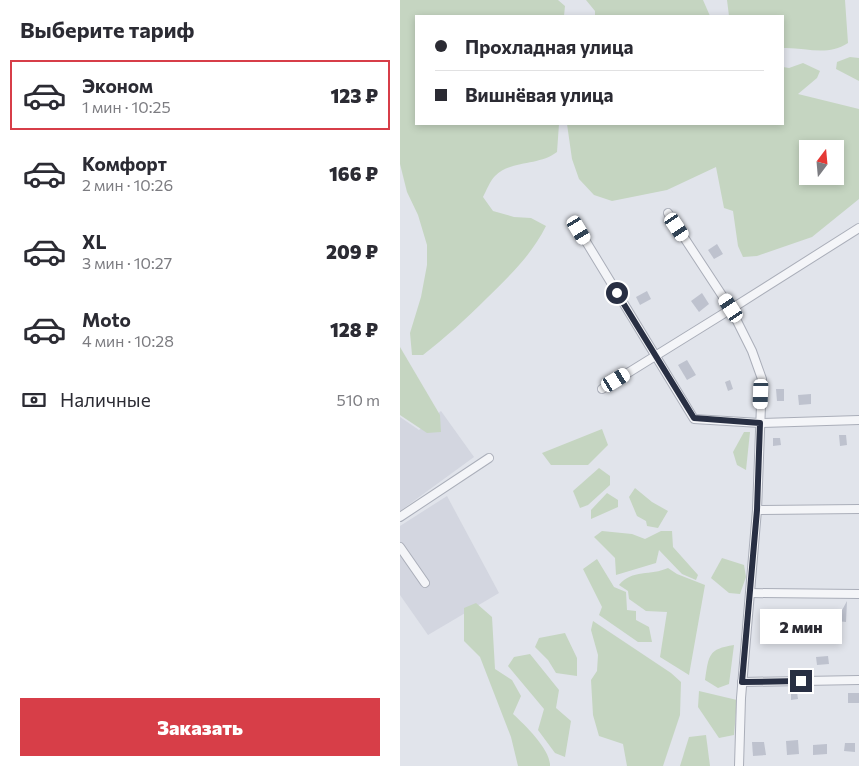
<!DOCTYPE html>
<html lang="ru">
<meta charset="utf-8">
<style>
body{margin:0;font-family:Commissioner,sans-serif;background:#f7f7f7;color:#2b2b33;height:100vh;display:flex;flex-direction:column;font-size:19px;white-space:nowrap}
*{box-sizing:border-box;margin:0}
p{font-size:16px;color:#7c7c81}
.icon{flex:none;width:28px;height:28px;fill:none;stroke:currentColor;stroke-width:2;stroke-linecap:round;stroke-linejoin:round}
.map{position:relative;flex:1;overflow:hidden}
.panel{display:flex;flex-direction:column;background:#fff;width:400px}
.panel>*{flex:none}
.top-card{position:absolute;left:15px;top:15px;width:369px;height:110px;border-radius:0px;box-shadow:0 2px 8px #0003;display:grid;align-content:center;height:110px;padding:0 20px;background:#fff}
.needle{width:32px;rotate:16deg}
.controls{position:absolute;left:399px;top:140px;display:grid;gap:10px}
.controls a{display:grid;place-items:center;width:45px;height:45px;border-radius:0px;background:#fff;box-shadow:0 2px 8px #0003;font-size:25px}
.end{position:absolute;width:22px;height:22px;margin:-11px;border:6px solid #282f43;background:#fff;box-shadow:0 0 0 2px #fff}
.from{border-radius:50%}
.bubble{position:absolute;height:35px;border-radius:0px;background:#fff;box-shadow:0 2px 8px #0003;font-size:16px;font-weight:800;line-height:35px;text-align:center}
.car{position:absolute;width:15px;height:30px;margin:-15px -8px;border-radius:6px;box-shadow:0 0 4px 1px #0007;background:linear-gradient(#fff 24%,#345 0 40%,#fff 0 76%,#345 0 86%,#fff 0)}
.top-card b{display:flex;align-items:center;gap:18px;height:48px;font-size:19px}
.top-card b+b{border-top:1px solid #e1e1e2}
.top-card i{width:12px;height:12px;background:#2b2b33}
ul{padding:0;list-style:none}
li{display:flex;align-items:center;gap:15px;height:70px;margin:0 10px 8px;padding:0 10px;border:2px solid transparent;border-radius:0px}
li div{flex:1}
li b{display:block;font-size:19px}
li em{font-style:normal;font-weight:800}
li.selected{border-color:#d73e48}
li>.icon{width:45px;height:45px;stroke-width:1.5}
h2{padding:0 20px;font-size:22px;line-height:60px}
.pay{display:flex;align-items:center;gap:12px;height:55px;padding:0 20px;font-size:19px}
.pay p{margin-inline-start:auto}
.primary-button{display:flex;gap:10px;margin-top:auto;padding:10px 20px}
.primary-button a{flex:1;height:58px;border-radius:0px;background:#d73e48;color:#fff;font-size:20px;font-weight:800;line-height:58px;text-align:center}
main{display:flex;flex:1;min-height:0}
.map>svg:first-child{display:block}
.built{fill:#d3d6e0}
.green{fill:#c5d5c1;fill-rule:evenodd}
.building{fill:#bec2ce}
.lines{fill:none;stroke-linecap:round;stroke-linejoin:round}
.minor-casing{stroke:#aaaeb9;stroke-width:10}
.minor{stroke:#f4f5f8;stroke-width:8}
.route{stroke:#282f43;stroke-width:6}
</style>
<main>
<section class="panel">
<h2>Выберите тариф</h2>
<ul>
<li class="selected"><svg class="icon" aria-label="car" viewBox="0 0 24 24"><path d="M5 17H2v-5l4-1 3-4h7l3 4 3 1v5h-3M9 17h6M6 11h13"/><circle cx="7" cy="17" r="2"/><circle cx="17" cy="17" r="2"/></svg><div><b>Эконом</b><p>1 мин · 10:25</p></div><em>123 ₽</em></li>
<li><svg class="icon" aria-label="car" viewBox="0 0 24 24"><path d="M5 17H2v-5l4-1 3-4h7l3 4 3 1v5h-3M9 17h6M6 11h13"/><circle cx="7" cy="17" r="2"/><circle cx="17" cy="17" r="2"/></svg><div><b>Комфорт</b><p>2 мин · 10:26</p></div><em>166 ₽</em></li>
<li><svg class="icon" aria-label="car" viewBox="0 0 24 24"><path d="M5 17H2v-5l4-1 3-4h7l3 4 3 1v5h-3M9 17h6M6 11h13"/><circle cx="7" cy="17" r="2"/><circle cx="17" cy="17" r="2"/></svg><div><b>XL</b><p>3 мин · 10:27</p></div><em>209 ₽</em></li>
<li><svg class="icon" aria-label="car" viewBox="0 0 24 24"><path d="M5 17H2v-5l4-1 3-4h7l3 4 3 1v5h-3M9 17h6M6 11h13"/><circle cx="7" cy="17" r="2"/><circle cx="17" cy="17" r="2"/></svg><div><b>Moto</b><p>4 мин · 10:28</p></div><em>128 ₽</em></li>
</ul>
<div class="pay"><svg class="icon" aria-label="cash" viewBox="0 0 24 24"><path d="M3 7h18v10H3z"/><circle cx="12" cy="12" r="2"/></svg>Наличные<p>510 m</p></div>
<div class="primary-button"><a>Заказать</a></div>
</section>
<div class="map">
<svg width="459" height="766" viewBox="0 0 459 766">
<rect width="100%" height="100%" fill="#e1e4eb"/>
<!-- built -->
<g class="built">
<polygon points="41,411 74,457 0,511 0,417 19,430"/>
<polygon points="47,496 99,593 28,635 0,595 0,526"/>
</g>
<!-- green -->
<g class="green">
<path d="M0 0H158L165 6 164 16H16V124H159L157 152C139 166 111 160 95 176 90 181 86 191 83 197L93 211 114 217 131 218 146 226C131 256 110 275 87 298 66 319 46 337 23 355H12L10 333 21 297 27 265V245L18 215 7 192 0 164Z"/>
<polygon points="186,0 303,0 310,16 195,16 195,11"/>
<path d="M327 0H445L448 43C426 57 406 47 383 48L382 16H329Z"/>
<polygon points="450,57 459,58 459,81 436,69 437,62"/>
<path d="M403 63 420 71 417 78 398 94 459 109V199L412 237 357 256 343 257 338 246 333 211 324 208 316 167 267 190 212 201 194 195 179 179 172 159 167 124H382L383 67 389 68ZM408 149H435V176H408Z"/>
<polygon points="0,347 40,415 41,432 27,433 0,415"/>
<polygon points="202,429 208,445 188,465 151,465 142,453"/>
<polygon points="344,432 350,432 346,470 337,465 333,452"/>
<polygon points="199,468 210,476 210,485 188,505 180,508 173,491"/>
<polygon points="235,488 252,502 268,511 258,528 247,526 246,521 237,516 229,497"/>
<polygon points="207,493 218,500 218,507 191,519 191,510"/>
<polygon points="202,531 232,534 245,539 261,531 272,531 273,547 298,575 296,580 282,574 259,550 256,563 216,575 215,558 194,537"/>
<polygon points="322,558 344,565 346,577 340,594 329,593 311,578"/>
<polygon points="197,559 214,587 226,592 227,610 236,611 236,620 249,627 252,642 238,642 199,615 202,607 183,569"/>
<path d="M268 568 277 574 305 585 289 675 260 657 267 612 246 611 229 599 228 591 219 585C232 569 251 576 268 568Z"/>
<path d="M76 603 92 617 95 669 112 680 121 696 113 714C125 725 151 750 150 766H118L111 737 80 657 64 641V608Z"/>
<polygon points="193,621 271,673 281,682 280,715 263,766 227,766 223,744 199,736 193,715 191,680 197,671 198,655 191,630"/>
<polygon points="165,633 177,658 177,676 156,673 148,660 135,647 139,638"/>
<path d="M334 645 329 684 318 688 305 680C309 655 308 649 334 645Z"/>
<polygon points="130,654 159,690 156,708 171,721 165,757 155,753 138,730 144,709 108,666 114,657"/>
<polygon points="299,691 337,700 334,735 319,738 298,707"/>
<polygon points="306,735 310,766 280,766 289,737"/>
</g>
<!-- building -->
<g class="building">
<polygon points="317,244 323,254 314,259 308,250"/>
<polygon points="247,291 251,299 240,305 236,297"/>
<polygon points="302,293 309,304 299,312 291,301"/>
<polygon points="287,360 296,375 287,380 278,365"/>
<polygon points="330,380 333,389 328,391 325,382"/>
<polygon points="376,389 384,389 384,401 377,401"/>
<polygon points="411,394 411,404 399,405 398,395"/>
<polygon points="439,435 446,435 447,445 440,446"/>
<polygon points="373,438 380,438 381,445 373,446"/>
<polygon points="447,601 446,622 436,621 436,612 441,612"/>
<polygon points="428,656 429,664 417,665 416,657"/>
<polygon points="391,692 397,692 398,699 391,700"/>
<rect x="448" y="693" width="11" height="10"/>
<polygon points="398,740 399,754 387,755 386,741"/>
<polygon points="352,742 364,742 366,755 353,756"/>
<polygon points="445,743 455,743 455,752 444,751"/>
<polygon points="427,744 427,754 413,755 413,745"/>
</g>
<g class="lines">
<defs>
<g id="minor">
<polyline points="179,230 294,419 360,423 459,420"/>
<polyline points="202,389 331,309 268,213"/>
<polyline points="357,510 459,509"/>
<polyline points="0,517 89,458"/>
<polyline points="0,547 25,583"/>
<polyline points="350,593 459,594"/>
<polyline points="342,682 459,680"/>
<polyline points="339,766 341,698 357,510 362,379 352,351 331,309 459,228"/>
</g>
</defs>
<!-- minor casing -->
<use href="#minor" class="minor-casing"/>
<!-- minor -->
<use href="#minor" class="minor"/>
</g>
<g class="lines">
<!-- route -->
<polyline class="route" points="217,293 294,418 360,423 357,510 342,682 401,681"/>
</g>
</svg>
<div class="controls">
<a><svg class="needle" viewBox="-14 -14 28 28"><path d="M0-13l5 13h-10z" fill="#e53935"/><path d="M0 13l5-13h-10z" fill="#7c7c81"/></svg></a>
</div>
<i class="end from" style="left:217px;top:293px"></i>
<i class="end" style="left:401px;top:681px"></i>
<div class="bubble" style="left:360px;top:609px;width:82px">2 мин</div>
<i class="car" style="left:277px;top:227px;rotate:146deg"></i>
<i class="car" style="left:179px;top:230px;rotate:149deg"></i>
<i class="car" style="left:331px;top:308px;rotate:327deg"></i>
<i class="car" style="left:216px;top:380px;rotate:59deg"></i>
<i class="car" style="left:361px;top:394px;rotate:182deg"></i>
<div class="top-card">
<b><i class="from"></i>Прохладная улица</b>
<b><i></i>Вишнёвая улица</b>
</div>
</div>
</main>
